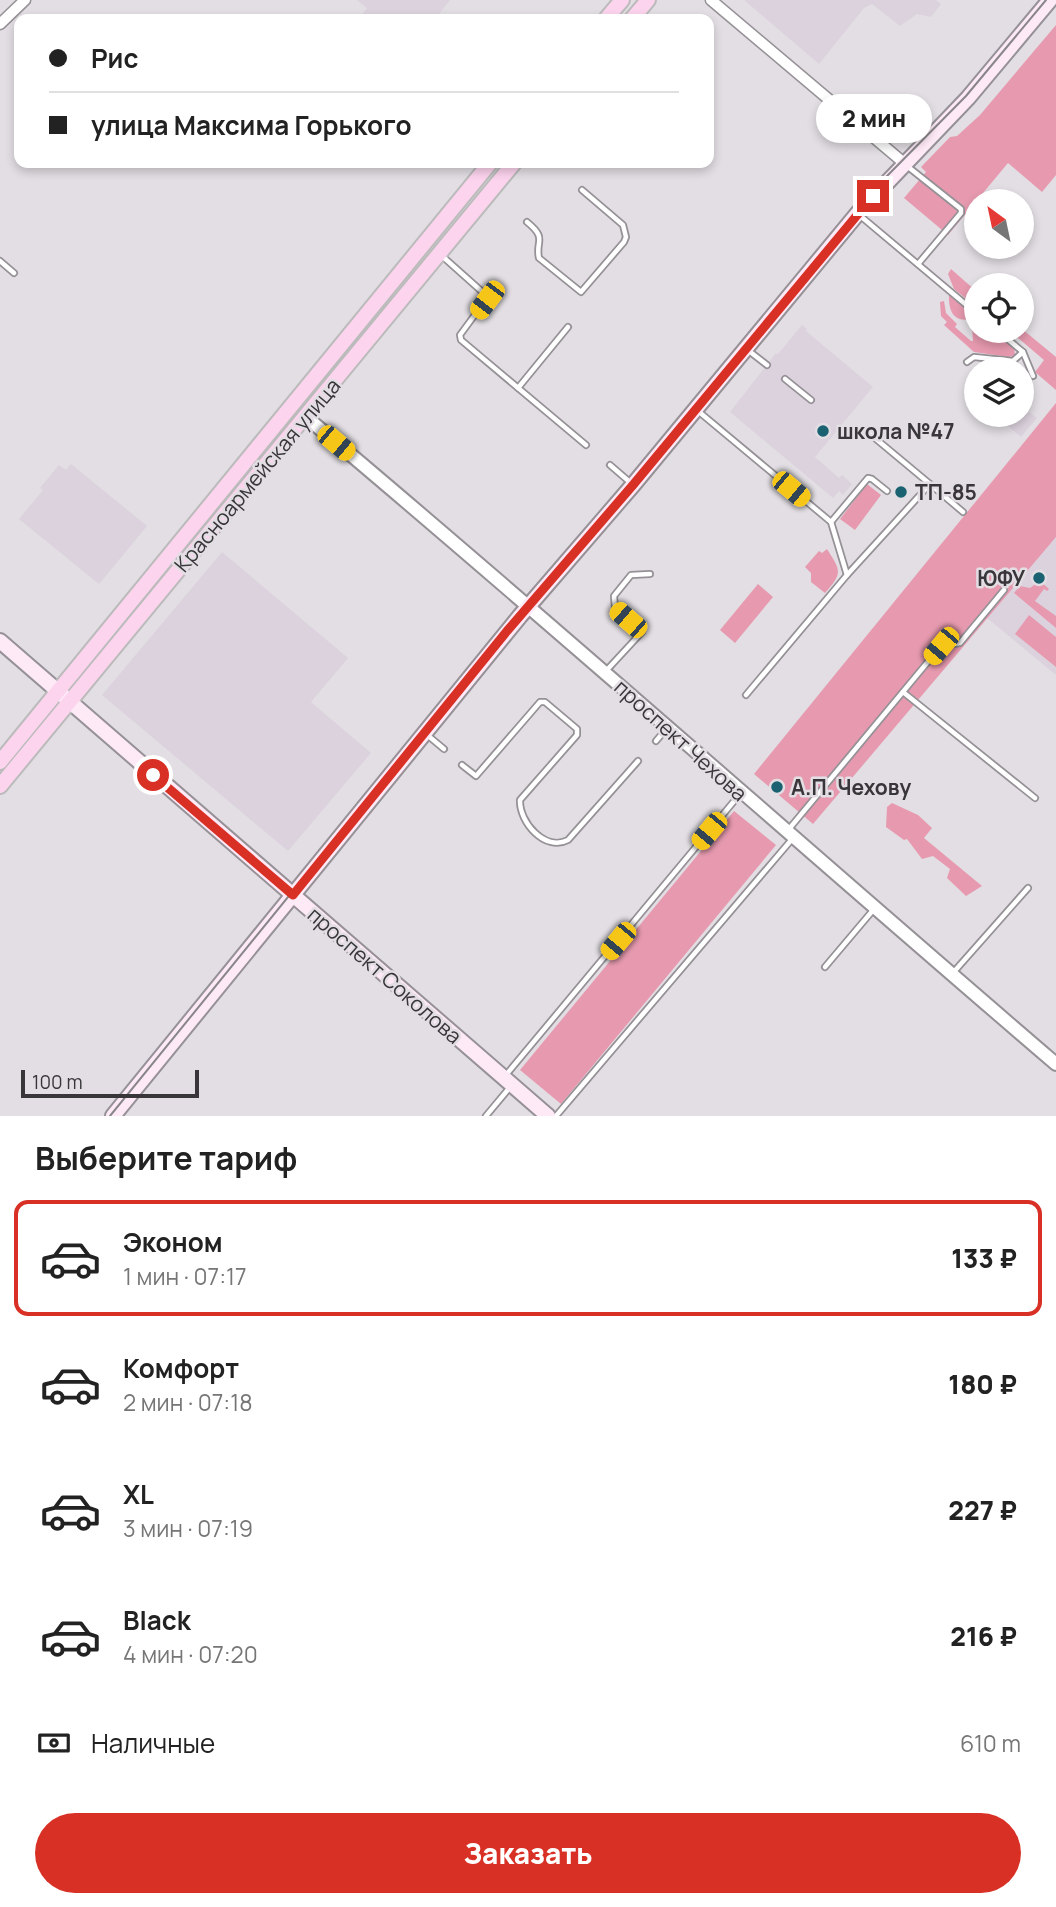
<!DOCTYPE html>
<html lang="ru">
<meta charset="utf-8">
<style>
body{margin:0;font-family:Manrope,sans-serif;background:#f6f6f6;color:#222;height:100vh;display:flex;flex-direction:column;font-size:26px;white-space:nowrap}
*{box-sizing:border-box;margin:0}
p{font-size:23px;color:#767676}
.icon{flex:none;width:38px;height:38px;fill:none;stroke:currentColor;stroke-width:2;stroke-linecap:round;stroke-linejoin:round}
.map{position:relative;height:1116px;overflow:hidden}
.panel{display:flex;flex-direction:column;background:#fff;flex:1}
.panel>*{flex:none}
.hud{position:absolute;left:14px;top:14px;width:700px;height:154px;border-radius:14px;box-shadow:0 4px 10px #0003;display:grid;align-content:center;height:154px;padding:0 35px;background:#fff}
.needle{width:46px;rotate:327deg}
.fabs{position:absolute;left:964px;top:189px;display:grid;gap:14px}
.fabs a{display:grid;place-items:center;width:70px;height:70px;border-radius:50%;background:#fff;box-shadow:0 4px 10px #0003;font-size:35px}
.scale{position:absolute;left:21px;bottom:18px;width:178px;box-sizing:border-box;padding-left:7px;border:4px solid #383638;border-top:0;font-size:19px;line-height:24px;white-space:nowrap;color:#383638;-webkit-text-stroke:5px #e2dee3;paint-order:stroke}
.end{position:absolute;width:32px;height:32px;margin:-16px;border:9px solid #d93025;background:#fff;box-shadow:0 0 0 4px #fff}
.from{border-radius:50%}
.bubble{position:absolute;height:49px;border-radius:24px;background:#fff;box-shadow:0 4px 10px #0003;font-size:23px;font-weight:800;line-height:49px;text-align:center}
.car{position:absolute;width:21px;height:42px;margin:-21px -10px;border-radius:9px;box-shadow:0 0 5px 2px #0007;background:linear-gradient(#f5c518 24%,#345 0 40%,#f5c518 0 76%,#345 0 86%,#f5c518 0)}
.hud b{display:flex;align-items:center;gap:24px;height:66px;font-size:26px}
.hud b+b{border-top:2px solid #e0e0e0}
.hud i{width:18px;height:18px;background:#222}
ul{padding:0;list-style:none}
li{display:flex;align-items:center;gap:21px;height:116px;margin:0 14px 10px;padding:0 21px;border:4px solid transparent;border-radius:14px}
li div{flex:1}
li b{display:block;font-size:26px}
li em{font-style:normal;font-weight:800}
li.active{border-color:#d93025}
li>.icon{width:63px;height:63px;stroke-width:1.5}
h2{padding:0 35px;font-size:32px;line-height:84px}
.pay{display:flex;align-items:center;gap:18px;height:77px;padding:0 35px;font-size:26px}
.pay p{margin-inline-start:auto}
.cta{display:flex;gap:14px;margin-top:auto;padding:14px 35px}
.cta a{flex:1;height:80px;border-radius:42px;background:#d93025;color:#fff;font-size:28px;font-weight:800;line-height:80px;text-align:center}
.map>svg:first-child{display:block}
.built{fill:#dcd2de}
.green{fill:#e79aaf}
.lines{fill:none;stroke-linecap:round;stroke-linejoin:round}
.service-casing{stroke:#959196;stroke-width:8}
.minor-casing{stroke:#959196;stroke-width:13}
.tertiary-casing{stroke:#959196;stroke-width:16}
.secondary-casing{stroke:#959196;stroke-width:18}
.primary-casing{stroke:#bbb;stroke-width:18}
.service{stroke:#fff;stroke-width:4.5}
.minor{stroke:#fff;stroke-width:10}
.tertiary{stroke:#fff;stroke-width:12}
.secondary{stroke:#fee9f7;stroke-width:14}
.primary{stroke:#fdd4ee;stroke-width:14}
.tram{stroke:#89868a;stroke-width:2}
.route{stroke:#d93025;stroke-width:9}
.poi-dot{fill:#1a6271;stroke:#e2dee3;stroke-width:2.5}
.labels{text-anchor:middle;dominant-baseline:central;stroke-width:5;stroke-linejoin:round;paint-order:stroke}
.poi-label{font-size:21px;font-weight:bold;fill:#383638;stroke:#e2dee3;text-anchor:start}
.street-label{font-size:21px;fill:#383638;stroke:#e2dee3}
</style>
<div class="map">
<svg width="1056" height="1116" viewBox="0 0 1056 1116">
<rect width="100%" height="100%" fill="#e2dee3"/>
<!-- built -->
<g class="built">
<polygon points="357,0 450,0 435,19 359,19 367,8"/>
<polygon points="744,0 936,0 941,4 931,17 917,14 900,26 872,4 864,8 819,64"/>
<polygon points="802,325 807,329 806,331 873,387 815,457 839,478 842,475 852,484 843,495 839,491 833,498 730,412 776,353 778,354"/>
<polygon points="1023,407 1037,418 1021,437 1007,425 1016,415 1022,415"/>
<polygon points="71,464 147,526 99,584 19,519 43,490 40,488 59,465 66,470"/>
<polygon points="1056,537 1056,675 987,618"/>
<polygon points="222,552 348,658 311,702 371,753 288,851 102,695"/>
</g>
<!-- green -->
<g class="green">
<polygon points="1056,25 1056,175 1042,192 1008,163 948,235 904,198 926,172 921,167 950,137 957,136 980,115"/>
<polygon points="951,269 976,291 975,299 969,301 954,289 948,274"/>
<path d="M949 294 976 317C956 325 948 314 949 294Z"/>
<polygon points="944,301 946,313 957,324 955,327 971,341 973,341 972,327 976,325 976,331 994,331 1014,347 1015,355 1009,357 974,352 944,325 947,322 941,316 940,302"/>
<polygon points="1022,329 1056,357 1056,390 1035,372 1044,360 1017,337 1018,331"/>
<polygon points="1056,403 1056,537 813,824 754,774"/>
<polygon points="867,484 881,495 855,530 840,519"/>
<path d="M827 549C841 571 843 573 825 593L811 582V573L805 567 819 551 822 553Z"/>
<polygon points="1040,581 1049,589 1047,591 1044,589 1035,601 1056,616 1056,628 1014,593 1020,586 1030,588"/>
<polygon points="758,584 773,597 735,643 720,630"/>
<polygon points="1029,615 1056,637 1056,667 1015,634"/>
<polygon points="892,803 918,815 932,828 924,838 982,886 966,896 947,878 950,869 933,856 922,859 907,839 904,840 886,827 887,807"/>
<polygon points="734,811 776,845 561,1104 520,1070"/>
</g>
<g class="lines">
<defs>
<g id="service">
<polyline points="907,166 961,209 961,213 918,264"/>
<polyline points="858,214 976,313"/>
<path d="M527 222C548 239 535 241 539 258L581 292 624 242 626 237 623 225 582 190"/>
<polyline points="441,255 488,297 460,335 461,340 586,445"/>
<polyline points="0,261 14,273"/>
<polyline points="998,331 1023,352 1033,376"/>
<polyline points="749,351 767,365"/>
<polyline points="967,362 974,357 1013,361 1023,352"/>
<polyline points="785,379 811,400"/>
<polyline points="518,388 568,327"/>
<polyline points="698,411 831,522 847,575 930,484 963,512"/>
<polyline points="870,434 930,484"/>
<polyline points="610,465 632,484"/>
<polyline points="831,522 868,478 872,479 887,491"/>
<polyline points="605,672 642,632 615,608 614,596 631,575 650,574"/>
<polyline points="903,692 1035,798"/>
<polyline points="746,695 847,575"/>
<polyline points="426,734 444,749"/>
<polyline points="656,741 667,728"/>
<path d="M462 765 476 776 540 702H545L577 729V735L520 800C519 822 545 852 568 840L638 761"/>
<polyline points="789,829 941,646 960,643 1004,590"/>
<polyline points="825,967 874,909"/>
<polyline points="952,974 1028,888"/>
<polyline points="506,1075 740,794"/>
<polyline points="486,1116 511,1086"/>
<polyline points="556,1116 793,838"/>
</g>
<g id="minor">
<polyline points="711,0 904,163"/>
<polyline points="0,24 25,0"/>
</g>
<path id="tertiary" d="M306 417C559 629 805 849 1056 1064"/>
<g id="secondary">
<polyline points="0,641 548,1116"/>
<polyline points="113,1116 520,616 633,485 858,213 968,98 1050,0"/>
</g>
<g id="primary">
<polyline points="606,19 622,0"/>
<polyline points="632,19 648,0"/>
<polyline points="0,762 490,163"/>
<polyline points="0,786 514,163"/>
</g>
</defs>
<!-- service casing -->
<use href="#service" class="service-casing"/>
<!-- minor casing -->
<use href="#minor" class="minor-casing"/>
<!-- tertiary casing -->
<use href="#tertiary" class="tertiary-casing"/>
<!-- secondary casing -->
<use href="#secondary" class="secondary-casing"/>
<!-- primary casing -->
<use href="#primary" class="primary-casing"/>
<!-- service -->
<use href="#service" class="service"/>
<!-- minor -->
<use href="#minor" class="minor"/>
<!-- tertiary -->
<use href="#tertiary" class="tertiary"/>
<!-- secondary -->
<use href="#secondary" class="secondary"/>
<!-- primary -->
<use href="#primary" class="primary"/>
<!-- tram -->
<polyline class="tram" points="110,1116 505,630 631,483 856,212 886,177 966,96 1046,0"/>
</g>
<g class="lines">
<!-- route -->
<polyline class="route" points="153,775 293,895 507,631 633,485 873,196"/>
</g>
<!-- markers -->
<g class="poi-dot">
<circle cx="823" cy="431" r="7"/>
<circle cx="901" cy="492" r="7"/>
<circle cx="1039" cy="578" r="7"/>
<circle cx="777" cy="787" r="7"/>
</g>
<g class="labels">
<!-- poi labels -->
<g class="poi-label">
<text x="837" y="431">школа №47</text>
<text x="915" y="492">ТП-85</text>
<text x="1025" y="578" text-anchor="end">ЮФУ</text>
<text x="791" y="787">А.П. Чехову</text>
</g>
<!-- street labels -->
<g class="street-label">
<text transform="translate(257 475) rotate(-50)">Красноармейская улица</text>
<text transform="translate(681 740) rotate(42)">проспект Чехова</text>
<text transform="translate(385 975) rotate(41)">проспект Соколова</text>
</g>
</g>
</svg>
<div class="fabs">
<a><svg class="needle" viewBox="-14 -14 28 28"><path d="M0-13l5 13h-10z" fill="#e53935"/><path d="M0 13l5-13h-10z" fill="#767676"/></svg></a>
<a><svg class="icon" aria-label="locate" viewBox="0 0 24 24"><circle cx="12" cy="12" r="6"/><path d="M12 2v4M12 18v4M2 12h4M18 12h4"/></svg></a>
<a><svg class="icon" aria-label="layers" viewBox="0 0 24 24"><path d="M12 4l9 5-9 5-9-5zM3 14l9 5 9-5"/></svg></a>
</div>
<div class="scale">100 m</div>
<i class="end from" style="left:153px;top:775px"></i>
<i class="end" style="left:873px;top:196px"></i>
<div class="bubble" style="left:816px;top:94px;width:116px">2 мин</div>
<i class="car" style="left:487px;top:300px;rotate:217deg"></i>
<i class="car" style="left:336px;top:443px;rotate:130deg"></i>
<i class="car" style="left:791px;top:489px;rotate:130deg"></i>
<i class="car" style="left:628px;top:620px;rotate:311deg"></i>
<i class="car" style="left:941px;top:646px;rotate:220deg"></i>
<i class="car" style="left:709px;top:831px;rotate:220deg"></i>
<i class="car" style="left:618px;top:941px;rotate:220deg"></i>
<div class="hud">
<b><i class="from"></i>Рис</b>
<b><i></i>улица Максима Горького</b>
</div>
</div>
<section class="panel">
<h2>Выберите тариф</h2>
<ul>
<li class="active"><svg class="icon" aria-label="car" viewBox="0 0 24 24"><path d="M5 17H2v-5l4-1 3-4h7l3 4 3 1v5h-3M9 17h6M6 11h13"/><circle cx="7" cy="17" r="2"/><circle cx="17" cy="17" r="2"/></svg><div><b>Эконом</b><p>1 мин · 07:17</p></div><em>133 ₽</em></li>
<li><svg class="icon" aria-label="car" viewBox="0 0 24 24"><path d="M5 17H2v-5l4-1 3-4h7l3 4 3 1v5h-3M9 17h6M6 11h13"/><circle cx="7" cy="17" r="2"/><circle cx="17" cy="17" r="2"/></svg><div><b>Комфорт</b><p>2 мин · 07:18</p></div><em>180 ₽</em></li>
<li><svg class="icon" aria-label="car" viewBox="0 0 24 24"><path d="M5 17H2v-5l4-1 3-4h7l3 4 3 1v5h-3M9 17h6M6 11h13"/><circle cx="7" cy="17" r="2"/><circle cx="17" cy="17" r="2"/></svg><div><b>XL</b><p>3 мин · 07:19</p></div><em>227 ₽</em></li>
<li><svg class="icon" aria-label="car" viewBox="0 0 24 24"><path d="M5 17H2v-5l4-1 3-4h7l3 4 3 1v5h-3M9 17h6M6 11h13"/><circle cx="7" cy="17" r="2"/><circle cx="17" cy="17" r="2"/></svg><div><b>Black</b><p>4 мин · 07:20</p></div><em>216 ₽</em></li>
</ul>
<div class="pay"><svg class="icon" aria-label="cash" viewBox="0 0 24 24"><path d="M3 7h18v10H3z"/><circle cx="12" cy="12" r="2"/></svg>Наличные<p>610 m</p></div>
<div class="cta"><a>Заказать</a></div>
</section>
